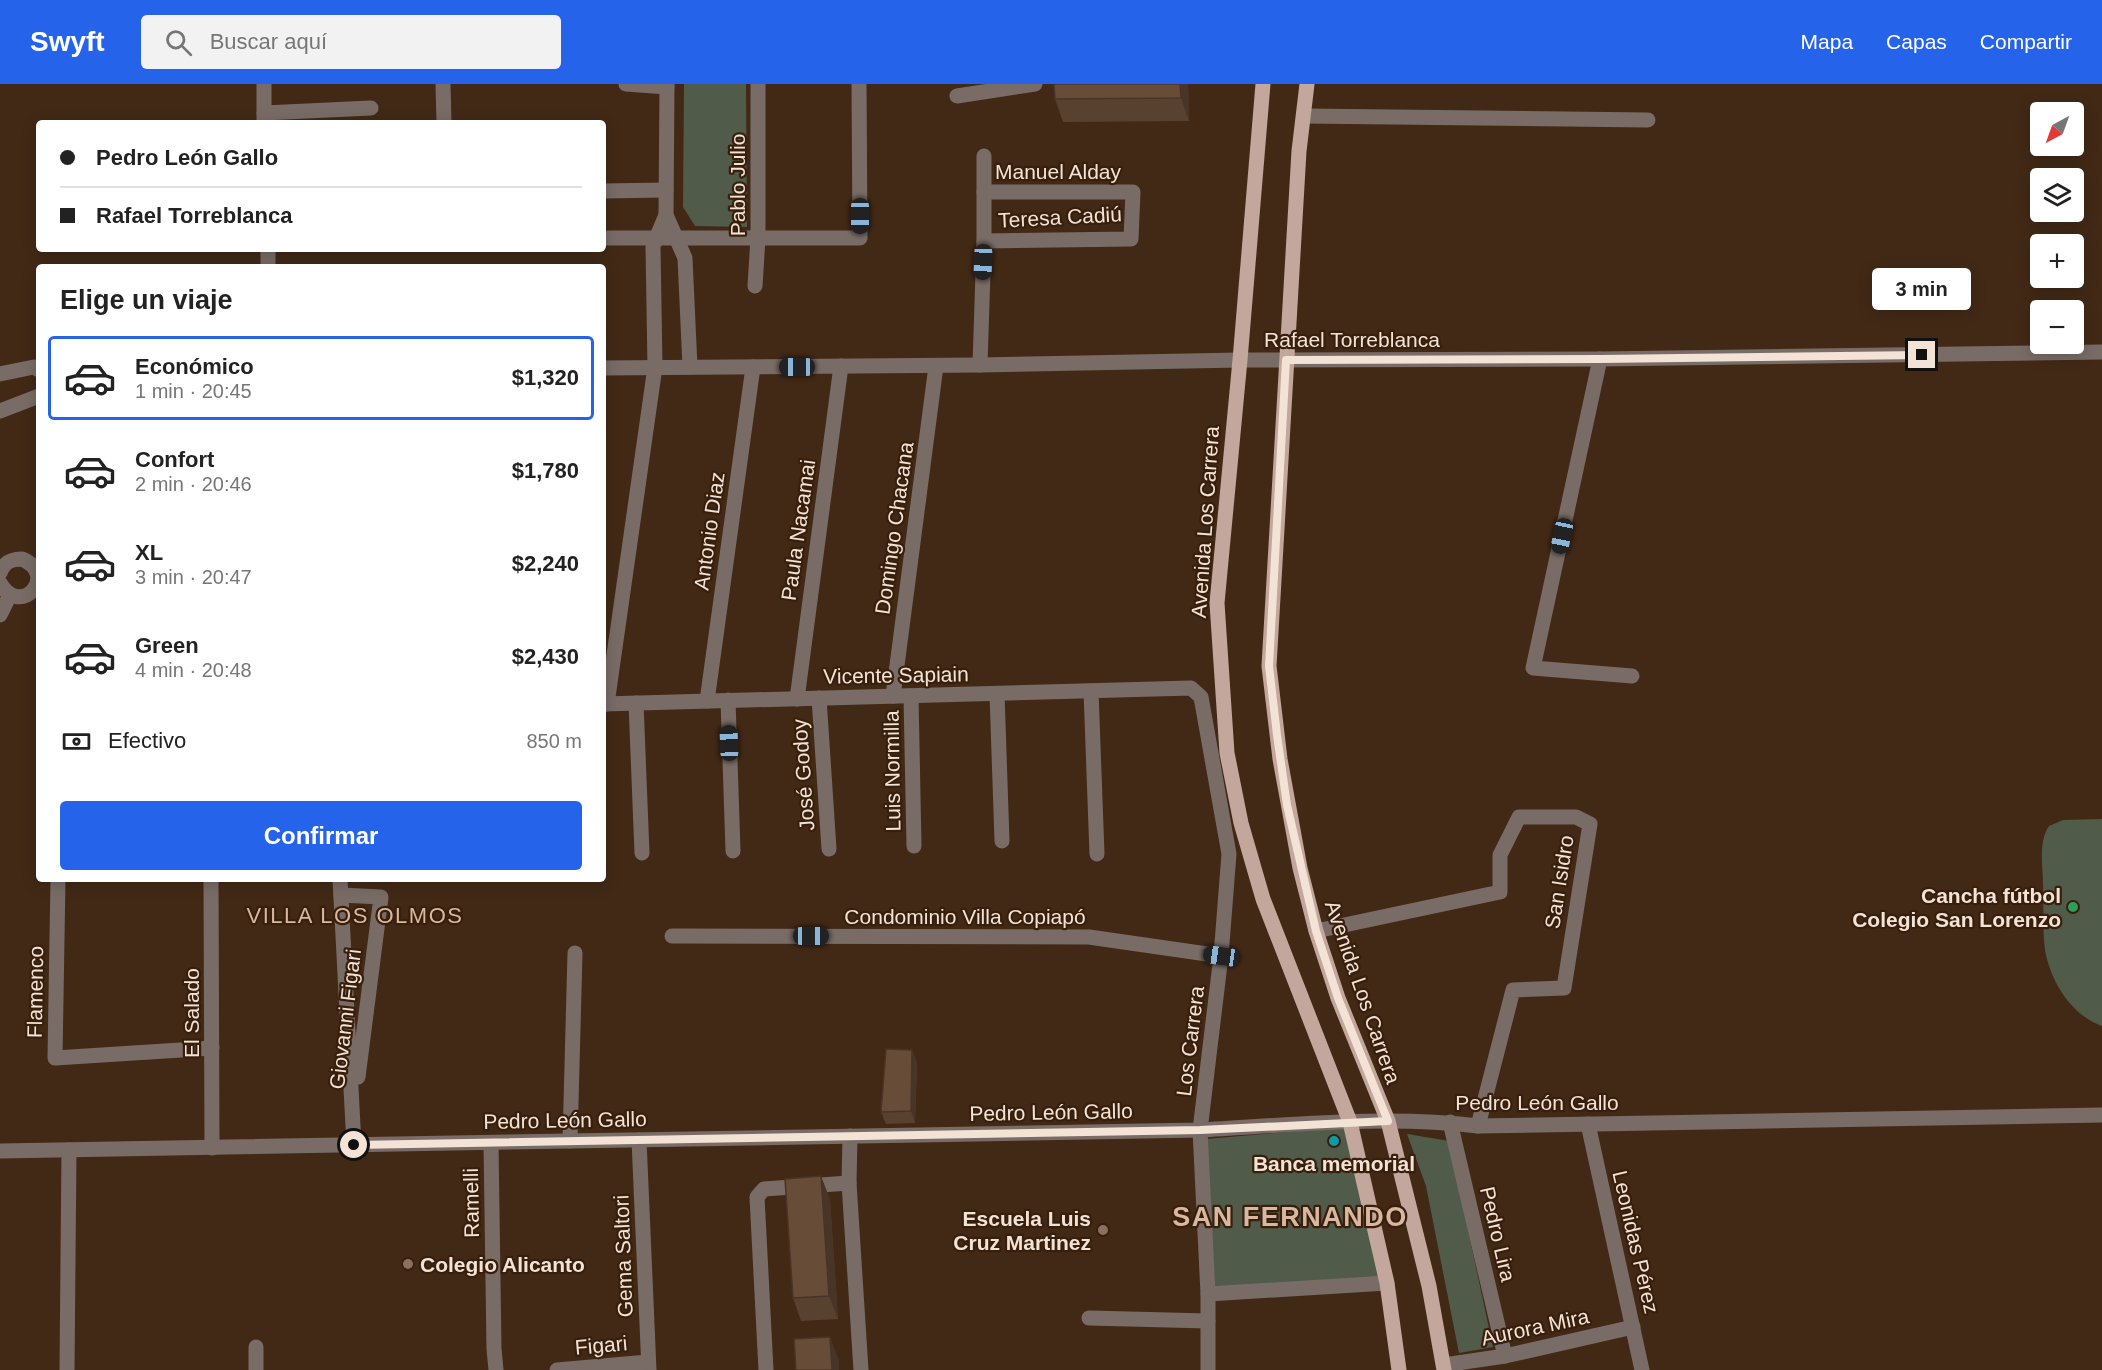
<!DOCTYPE html>
<html lang="es">
<meta charset="utf-8">
<style>
body{margin:0;font-family:Helvetica,sans-serif;background:#f2f2f2;color:#222;height:100vh;display:flex;flex-direction:column;font-size:22px;white-space:nowrap}
*{box-sizing:border-box;margin:0}
p{font-size:20px;color:#767676}
.icon{flex:none;width:33px;height:33px;fill:none;stroke:currentColor;stroke-width:2;stroke-linecap:round;stroke-linejoin:round}
.map{position:relative;flex:1;overflow:hidden}
.panel{position:absolute;left:36px;top:180px;width:570px;height:618px;display:flex;flex-direction:column;background:#fff;border-radius:6px;box-shadow:0 3px 15px #0003}
.panel>*{flex:none}
.banner{position:absolute;left:36px;top:36px;width:570px;height:132px;border-radius:6px;box-shadow:0 3px 15px #0003;display:grid;align-content:center;height:132px;padding:0 24px;background:#fff}
.needle{width:39px;rotate:221deg}
.buttons{position:absolute;left:2030px;top:18px;display:grid;gap:12px}
.buttons a{display:grid;place-items:center;width:54px;height:54px;border-radius:6px;background:#fff;box-shadow:0 3px 15px #0003;font-size:30px}
.end{position:absolute;width:27px;height:27px;margin:-14px;border:8px solid #f3e2d6;background:#111;box-shadow:0 0 0 3px #111}
.from{border-radius:50%}
.bubble{position:absolute;height:42px;border-radius:6px;background:#fff;box-shadow:0 3px 15px #0003;font-size:20px;font-weight:700;line-height:42px;text-align:center}
.car{position:absolute;width:18px;height:36px;margin:-18px -9px;border-radius:8px;box-shadow:0 0 4px 2px #0007;background:linear-gradient(#222 24%,#8ab4d8 0 40%,#222 0 76%,#8ab4d8 0 86%,#222 0)}
.banner b{display:flex;align-items:center;gap:21px;height:57px;font-size:22px}
.banner b+b{border-top:2px solid #e0e0e0}
.banner i{width:15px;height:15px;background:#222}
ul{padding:0;list-style:none}
li{display:flex;align-items:center;gap:18px;height:84px;margin:0 12px 9px;padding:0 12px;border:3px solid transparent;border-radius:6px}
li div{flex:1}
li b{display:block;font-size:22px}
li em{font-style:normal;font-weight:700}
li.on{border-color:#2563eb}
li>.icon{width:54px;height:54px;stroke-width:1.5}
h2{padding:0 24px;font-size:27px;line-height:72px}
.pay{display:flex;align-items:center;gap:15px;height:66px;padding:0 24px;font-size:22px}
.pay p{margin-inline-start:auto}
.primary-button{display:flex;gap:12px;margin-top:auto;padding:12px 24px}
.primary-button a{flex:1;height:69px;border-radius:6px;background:#2563eb;color:#fff;font-size:24px;font-weight:700;line-height:69px;text-align:center}
header{display:flex;align-items:center;gap:36px;box-sizing:border-box;height:84px;padding:0 30px;background:#2563eb;color:#fff}
header strong{font-size:28px}
nav{display:flex;gap:33px;margin-inline-start:auto;font-size:21px}
.search{width:420px;height:54px;background:#f2f2f2;display:flex;align-items:center;gap:15px;box-sizing:border-box;padding:0 21px;border-radius:6px;color:#767676;font-size:22px}
.map>svg:first-child{display:block}
.park{fill:#505b49}
.lines{fill:none;stroke-linecap:round;stroke-linejoin:round}
.minor{stroke:#796c67;stroke-width:15}
.major{stroke:#c3a79d;stroke-width:15}
.wall{fill:#594130}
.shaded-wall{fill:#483527}
.building{fill:#674c38;stroke:#483527;stroke-width:1.5}
.route{stroke:#f3e2d6;stroke-width:8}
.leisure-dot{fill:#2e9e5b;stroke:#381f0c;stroke-width:2}
.culture-dot{fill:#0f9aa8;stroke:#381f0c;stroke-width:2}
.education-dot{fill:#8d6e63;stroke:#381f0c;stroke-width:2}
.labels{text-anchor:middle;dominant-baseline:central;stroke-width:4.5;stroke-linejoin:round;paint-order:stroke}
.street-label{font-size:21px;fill:#f3e2d6;stroke:#381f0c}
.poi-label{font-size:21px;font-weight:bold;fill:#f3e2d6;stroke:#381f0c;text-anchor:end}
.neighbourhood-label{font-size:22px;letter-spacing:1.5px;fill:#d8b8a1;stroke:#381f0c}
.district-label{font-size:27px;font-weight:bold;letter-spacing:1.5px;fill:#d8b8a1;stroke:#381f0c}
</style>
<header>
<strong>Swyft</strong>
<div class="search"><svg class="icon" aria-label="search" viewBox="0 0 24 24"><circle cx="10" cy="10" r="6"/><path d="M15 15l6 6"/></svg>Buscar aquí</div>
<nav><a>Mapa</a><a>Capas</a><a>Compartir</a></nav>
</header>
<div class="map">
<svg width="2102" height="1286" viewBox="0 0 2102 1286">
<rect width="100%" height="100%" fill="#422916"/>
<!-- park -->
<g class="park">
<polygon points="684,0 746,0 747,143 695,142 683,123"/>
<path d="M2102 735V942C2072 931 2053 901 2046 871 2042 853 2044 821 2043 801 2043 783 2038 758 2049 742L2063 736Z"/>
<polygon points="1346,1043 1381,1194 1213,1204 1206,1055"/>
<polygon points="1407,1050 1449,1057 1493,1263 1459,1269 1426,1102"/>
</g>
<g class="lines">
<!-- minor -->
<g class="minor">
<polyline points="443,0 444,39"/>
<polyline points="626,0 667,3"/>
<polyline points="957,12 1035,0"/>
<polyline points="264,29 371,24"/>
<polyline points="1304,32 1648,36"/>
<polyline points="264,39 264,0"/>
<polyline points="603,107 666,106"/>
<polyline points="984,108 1133,108 1131,155 984,157"/>
<polyline points="666,131 667,0"/>
<polyline points="603,154 860,154 859,0"/>
<polyline points="268,165 268,183"/>
<polyline points="755,202 758,154 758,0"/>
<polyline points="1600,275 1533,584 1632,592"/>
<polyline points="980,281 984,157 984,72"/>
<polyline points="603,284 980,281 1240,276 1600,275 2102,268"/>
<polyline points="0,290 34,283 39,286"/>
<polyline points="0,327 39,312"/>
<path d="M0 489C4 478 11 475 22 475 60 491 20 535 0 499"/>
<polyline points="0,531 10,511"/>
<polyline points="1091,607 1097,770"/>
<polyline points="997,610 1002,757"/>
<polyline points="893,612 936,282"/>
<polyline points="911,612 914,762"/>
<polyline points="819,614 829,765"/>
<polyline points="797,615 841,282"/>
<polyline points="728,616 733,767"/>
<polyline points="707,617 753,283"/>
<polyline points="636,619 642,769"/>
<polyline points="603,620 1191,604 1201,613 1229,770 1221,872 1200,1046 1208,1210 1208,1286"/>
<polyline points="607,620 655,283 653,162 666,131 685,174 690,283"/>
<polyline points="58,795 55,974 212,964"/>
<polyline points="211,795 212,1064"/>
<polyline points="340,795 354,1061"/>
<polyline points="341,811 381,813 358,993"/>
<polyline points="1316,847 1500,808 1500,771 1519,733 1576,733 1590,740 1564,904 1513,906 1478,1042"/>
<polyline points="672,852 1089,853 1221,872"/>
<polyline points="1450,1038 1505,1272"/>
<polyline points="1588,1040 1642,1286"/>
<polyline points="850,1052 849,1099 861,1286"/>
<polyline points="639,1056 649,1286"/>
<polyline points="570,1057 575,869"/>
<polyline points="491,1059 494,1265 496,1286"/>
<path d="M0 1067 1200 1046C1292 1041 1386 1031 1478 1042L2102 1031"/>
<polyline points="1208,1210 1387,1199"/>
<polyline points="1089,1234 1208,1237"/>
<polyline points="1444,1281 1505,1272 1633,1243"/>
<polyline points="67,1286 69,1066"/>
<polyline points="256,1286 256,1263"/>
<polyline points="557,1286 648,1278"/>
<polyline points="766,1286 757,1113 764,1105 849,1099"/>
</g>
<!-- major -->
<g class="major">
<polyline points="1263,0 1240,276 1217,519 1227,669 1241,739 1263,815 1350,1038 1387,1199 1399,1286"/>
<polyline points="1307,0 1299,67 1269,582 1280,675 1300,784 1316,847 1338,914 1388,1037 1429,1202 1444,1286"/>
</g>
</g>
<!-- wall -->
<g class="wall">
<polygon points="1188,1 1189,37 1063,38 1055,15"/>
<polygon points="917,978 915,1039 886,1040 881,1028"/>
<polygon points="830,1115 838,1235 801,1237 793,1214"/>
</g>
<!-- shaded-wall -->
<g class="shaded-wall">
<polygon points="1180,0 1188,0 1188,1 1189,37 1181,14"/>
<polygon points="912,966 917,978 915,1039 911,1027"/>
<polygon points="821,1092 830,1115 838,1235 829,1212"/>
<polygon points="830,1253 839,1276 839,1286 832,1286"/>
</g>
<!-- building -->
<g class="building">
<polygon points="1054,0 1180,0 1181,14 1055,15"/>
<polygon points="886,965 912,966 911,1027 881,1028"/>
<polygon points="821,1092 829,1212 793,1214 785,1095"/>
<polygon points="830,1253 832,1286 796,1286 794,1255"/>
</g>
<g class="lines">
<!-- route -->
<polyline class="route" points="354,1061 1200,1046 1388,1037 1338,914 1316,847 1287,721 1277,651 1269,582 1286,276 1600,275 1922,271"/>
</g>
<!-- markers -->
<circle class="leisure-dot" cx="2073" cy="823" r="6"/>
<circle class="culture-dot" cx="1334" cy="1057" r="6"/>
<g class="education-dot">
<circle cx="1103" cy="1146" r="6"/>
<circle cx="408" cy="1180" r="6"/>
</g>
<g class="labels">
<!-- street labels -->
<g class="street-label">
<text x="1058" y="87">Manuel Alday</text>
<text transform="translate(737 101) rotate(-90)">Pablo Julio</text>
<text transform="translate(1060 133) rotate(-3)">Teresa Cadiú</text>
<text x="1352" y="255">Rafael Torreblanca</text>
<text transform="translate(1205 438) rotate(-86)">Avenida Los Carrera</text>
<text transform="translate(894 444) rotate(-82)">Domingo Chacana</text>
<text transform="translate(798 446) rotate(-82)">Paula Nacamai</text>
<text transform="translate(709 447) rotate(-82)">Antonio Diaz</text>
<text transform="translate(896 591) rotate(-1)">Vicente Sapiain</text>
<text transform="translate(892 687) rotate(-91)">Luis Normilla</text>
<text transform="translate(803 691) rotate(-94)">José Godoy</text>
<text transform="translate(1559 798) rotate(-81)">San Isidro</text>
<text x="965" y="832">Condominio Villa Copiapó</text>
<text transform="translate(35 908) rotate(-89)">Flamenco</text>
<text transform="translate(1363 908) rotate(71)">Avenida Los Carrera</text>
<text transform="translate(191 929) rotate(-90)">El Salado</text>
<text transform="translate(345 935) rotate(-83)">Giovanni Figari</text>
<text transform="translate(1190 957) rotate(-83)">Los Carrera</text>
<text x="1537" y="1018">Pedro León Gallo</text>
<text transform="translate(1051 1028) rotate(-1)">Pedro León Gallo</text>
<text transform="translate(565 1036) rotate(-1)">Pedro León Gallo</text>
<text transform="translate(471 1119) rotate(-91)">Ramelli</text>
<text transform="translate(1498 1150) rotate(77)">Pedro Lira</text>
<text transform="translate(1636 1158) rotate(77)">Leonidas Pérez</text>
<text transform="translate(623 1172) rotate(-92)">Gema Saltori</text>
<text transform="translate(1535 1243) rotate(-12)">Aurora Mira</text>
<text transform="translate(601 1261) rotate(-5)">Figari</text>
</g>
<!-- poi labels -->
<g class="poi-label">
<text x="2061" y="811">Cancha fútbol<tspan x="2061" dy="24">Colegio San Lorenzo</tspan></text>
<text x="1334" y="1079" text-anchor="middle">Banca memorial</text>
<text x="1091" y="1134">Escuela Luis<tspan x="1091" dy="24">Cruz Martinez</tspan></text>
<text x="420" y="1180" text-anchor="start">Colegio Alicanto</text>
</g>
<!-- neighbourhood labels -->
<g class="neighbourhood-label">
<text x="355" y="831">VILLA LOS OLMOS</text>
</g>
<!-- district labels -->
<g class="district-label">
<text x="1290" y="1133">SAN FERNANDO</text>
</g>
</g>
</svg>
<div class="buttons">
<a><svg class="needle" viewBox="-14 -14 28 28"><path d="M0-13l5 13h-10z" fill="#e53935"/><path d="M0 13l5-13h-10z" fill="#767676"/></svg></a>
<a><svg class="icon" aria-label="layers" viewBox="0 0 24 24"><path d="M12 4l9 5-9 5-9-5zM3 14l9 5 9-5"/></svg></a>
<a>+</a>
<a>−</a>
</div>
<i class="end from" style="left:354px;top:1061px"></i>
<i class="end" style="left:1922px;top:271px"></i>
<div class="bubble" style="left:1872px;top:184px;width:99px">3 min</div>
<i class="car" style="left:860px;top:132px;rotate:180deg"></i>
<i class="car" style="left:983px;top:178px;rotate:182deg"></i>
<i class="car" style="left:797px;top:283px;rotate:270deg"></i>
<i class="car" style="left:1562px;top:452px;rotate:192deg"></i>
<i class="car" style="left:729px;top:659px;rotate:358deg"></i>
<i class="car" style="left:811px;top:852px;rotate:90deg"></i>
<i class="car" style="left:1221px;top:872px;rotate:278deg"></i>
<div class="banner">
<b><i class="from"></i>Pedro León Gallo</b>
<b><i></i>Rafael Torreblanca</b>
</div>
<section class="panel">
<h2>Elige un viaje</h2>
<ul>
<li class="on"><svg class="icon" aria-label="car" viewBox="0 0 24 24"><path d="M5 17H2v-5l4-1 3-4h7l3 4 3 1v5h-3M9 17h6M6 11h13"/><circle cx="7" cy="17" r="2"/><circle cx="17" cy="17" r="2"/></svg><div><b>Económico</b><p>1 min · 20:45</p></div><em>$1,320</em></li>
<li><svg class="icon" aria-label="car" viewBox="0 0 24 24"><path d="M5 17H2v-5l4-1 3-4h7l3 4 3 1v5h-3M9 17h6M6 11h13"/><circle cx="7" cy="17" r="2"/><circle cx="17" cy="17" r="2"/></svg><div><b>Confort</b><p>2 min · 20:46</p></div><em>$1,780</em></li>
<li><svg class="icon" aria-label="car" viewBox="0 0 24 24"><path d="M5 17H2v-5l4-1 3-4h7l3 4 3 1v5h-3M9 17h6M6 11h13"/><circle cx="7" cy="17" r="2"/><circle cx="17" cy="17" r="2"/></svg><div><b>XL</b><p>3 min · 20:47</p></div><em>$2,240</em></li>
<li><svg class="icon" aria-label="car" viewBox="0 0 24 24"><path d="M5 17H2v-5l4-1 3-4h7l3 4 3 1v5h-3M9 17h6M6 11h13"/><circle cx="7" cy="17" r="2"/><circle cx="17" cy="17" r="2"/></svg><div><b>Green</b><p>4 min · 20:48</p></div><em>$2,430</em></li>
</ul>
<div class="pay"><svg class="icon" aria-label="cash" viewBox="0 0 24 24"><path d="M3 7h18v10H3z"/><circle cx="12" cy="12" r="2"/></svg>Efectivo<p>850 m</p></div>
<div class="primary-button"><a>Confirmar</a></div>
</section>
</div>
